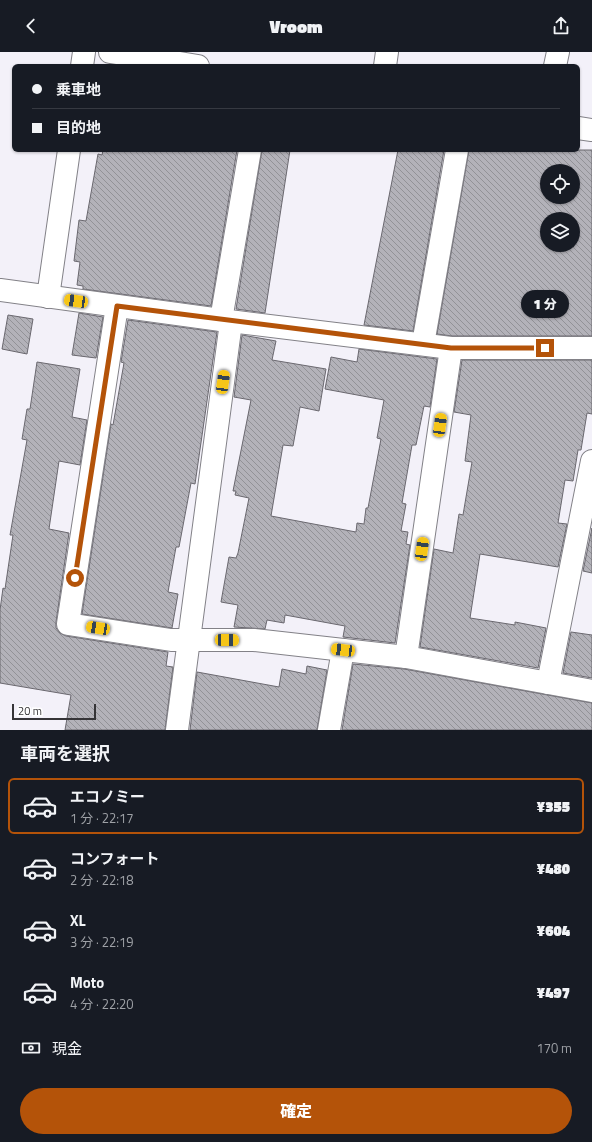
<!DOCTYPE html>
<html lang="ja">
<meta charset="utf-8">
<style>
body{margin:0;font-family:"Titillium Web","Noto Sans JP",sans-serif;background:#20242c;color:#f1f3f6;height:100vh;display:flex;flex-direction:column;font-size:15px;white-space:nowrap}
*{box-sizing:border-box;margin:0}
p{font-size:13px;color:#9ea1a6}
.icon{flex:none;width:22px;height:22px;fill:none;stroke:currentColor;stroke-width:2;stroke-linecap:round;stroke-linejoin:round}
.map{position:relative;height:678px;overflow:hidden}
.details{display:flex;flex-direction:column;background:#171b24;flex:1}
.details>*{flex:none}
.guide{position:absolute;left:12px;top:12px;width:568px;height:88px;border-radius:6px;box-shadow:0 1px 3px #0004;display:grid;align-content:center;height:88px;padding:0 20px;background:#171b24}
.fabs{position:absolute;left:540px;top:112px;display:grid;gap:8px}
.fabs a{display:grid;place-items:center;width:40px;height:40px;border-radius:50%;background:#171b24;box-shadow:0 1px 3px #0004;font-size:20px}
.scale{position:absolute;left:12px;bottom:10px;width:84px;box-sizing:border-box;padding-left:4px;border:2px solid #353437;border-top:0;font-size:11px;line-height:14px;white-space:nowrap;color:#353437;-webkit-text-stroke:3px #fff;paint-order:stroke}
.end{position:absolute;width:18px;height:18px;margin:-9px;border:5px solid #b45309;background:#fff;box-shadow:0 0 0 2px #fff}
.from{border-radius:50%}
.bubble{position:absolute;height:28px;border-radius:14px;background:#171b24;box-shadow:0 1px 3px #0004;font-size:13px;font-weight:800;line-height:28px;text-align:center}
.car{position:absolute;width:12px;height:24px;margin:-12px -6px;border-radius:5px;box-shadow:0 0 3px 1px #0007;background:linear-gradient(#f5c518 24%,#345 0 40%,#f5c518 0 76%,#345 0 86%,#f5c518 0)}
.guide b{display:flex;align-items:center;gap:14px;height:38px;font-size:15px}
.guide b+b{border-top:1px solid #363941}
.guide i{width:10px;height:10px;background:#f1f3f6}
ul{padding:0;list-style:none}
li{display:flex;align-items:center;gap:12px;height:56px;margin:0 8px 6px;padding:0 12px;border:2px solid transparent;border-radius:6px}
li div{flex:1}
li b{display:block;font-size:15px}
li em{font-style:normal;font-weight:800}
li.selected{border-color:#b45309}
li>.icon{width:36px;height:36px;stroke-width:1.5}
h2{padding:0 20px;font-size:18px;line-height:48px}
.pay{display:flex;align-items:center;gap:10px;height:44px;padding:0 20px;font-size:15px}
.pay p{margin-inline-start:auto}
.action{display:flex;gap:8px;margin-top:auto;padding:8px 20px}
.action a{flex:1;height:46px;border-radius:24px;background:#b45309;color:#fff;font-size:16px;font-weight:800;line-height:46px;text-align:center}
header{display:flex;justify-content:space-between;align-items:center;height:52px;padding:0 20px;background:#171b24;font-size:18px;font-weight:800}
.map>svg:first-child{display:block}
.building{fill:url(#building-back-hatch);stroke:#6a686f;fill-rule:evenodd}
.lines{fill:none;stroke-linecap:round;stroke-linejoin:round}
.minor-casing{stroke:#828187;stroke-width:24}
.minor{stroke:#fff;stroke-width:22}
.route{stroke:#b45309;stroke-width:5}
</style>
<header><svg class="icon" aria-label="back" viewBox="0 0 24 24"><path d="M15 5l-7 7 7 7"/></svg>Vroom<svg class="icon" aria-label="share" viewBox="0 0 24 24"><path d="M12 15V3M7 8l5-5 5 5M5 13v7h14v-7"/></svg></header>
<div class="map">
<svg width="592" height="678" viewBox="0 0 592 678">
<defs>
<pattern id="building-back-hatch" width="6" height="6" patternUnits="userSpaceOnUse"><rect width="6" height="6" fill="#b3b2b9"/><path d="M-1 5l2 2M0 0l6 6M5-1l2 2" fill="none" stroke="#929297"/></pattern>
</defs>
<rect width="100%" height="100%" fill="#f3f1f9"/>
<!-- building -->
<g class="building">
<polygon points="103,98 237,98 211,254 83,237 83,234 77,233 80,210 74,209 79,168 86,169 98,102 102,103"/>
<polygon points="262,98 290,98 265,261 236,257"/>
<polygon points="398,98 444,98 413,279 364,273"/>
<path d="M469 98H592V284H452L437 282ZM547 119H573V145H547ZM547 167H573V193H547Z"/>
<polygon points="79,261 103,265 96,306 72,303"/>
<polygon points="8,263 33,267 27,302 2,297"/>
<polygon points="128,268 217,280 195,432 191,431 179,495 176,495 168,540 178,542 172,576 82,562 111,372 113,373 124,311 121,310"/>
<polygon points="242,283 276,289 272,308 326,317 319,359 300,355 293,394 283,393 271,464 356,480 357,471 364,472 366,456 368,456 381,387 377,386 384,348 325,337 331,305 357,310 359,297 437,307 430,355 424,354 416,393 412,393 402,451 406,452 401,479 408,480 406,492 410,493 395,591 343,585 345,574 285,563 284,571 267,568 265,577 234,575 238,553 221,550 229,505 236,506 238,501 249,446 235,443 236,439 233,439 251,348 234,345"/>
<polygon points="462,308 592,308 592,362 587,361 581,398 578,398 573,429 565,428 558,471 567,472 558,515 480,502 470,566 515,573 515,570 546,576 538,616 420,595 434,497 453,501 459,462 463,463 472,410 465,409 471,363 454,360"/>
<polygon points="37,310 80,317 72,365 87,368 80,413 59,409 49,477 69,481 56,570 56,576 60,581 66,584 168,600 166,614 173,615 165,678 65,678 71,643 0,631 0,558 3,536 5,537 13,483 10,483 27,388 22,387 27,357 30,357"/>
<polygon points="592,476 592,521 583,519"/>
<polygon points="571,580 592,583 592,626 563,621"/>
<polygon points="353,612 404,617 592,651 592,678 342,678"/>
<polygon points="307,614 327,618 317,678 190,678 197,620 279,635 282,617 306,622"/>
</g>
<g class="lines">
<defs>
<g id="minor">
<polyline points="110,0 198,14"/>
<polyline points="82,14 84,0"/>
<polyline points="385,14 387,0"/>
<polyline points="555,14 558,0"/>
<polyline points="578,76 592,78"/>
<polyline points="0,238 221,268 451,296 592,296"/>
<polyline points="48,245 69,98"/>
<polyline points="117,254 68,572 171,588 254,588 406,605 592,639"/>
<polyline points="221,268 250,98"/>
<polyline points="423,292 457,98"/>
<polyline points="406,605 451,296"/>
<polyline points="548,631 592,409"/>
<polyline points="177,678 231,270"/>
<polyline points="329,678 343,598"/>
</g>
</defs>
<!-- minor casing -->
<use href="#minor" class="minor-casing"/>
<!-- minor -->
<use href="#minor" class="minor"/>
</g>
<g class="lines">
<!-- route -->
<polyline class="route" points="75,526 117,254 451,296 545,296"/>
</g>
</svg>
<div class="fabs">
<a><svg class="icon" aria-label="locate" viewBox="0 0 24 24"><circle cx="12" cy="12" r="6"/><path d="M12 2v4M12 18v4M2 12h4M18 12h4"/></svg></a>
<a><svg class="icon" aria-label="layers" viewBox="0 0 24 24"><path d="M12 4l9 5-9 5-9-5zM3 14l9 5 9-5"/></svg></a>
</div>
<div class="scale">20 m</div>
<i class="end from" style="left:75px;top:526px"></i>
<i class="end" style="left:545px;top:296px"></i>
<div class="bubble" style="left:521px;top:238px;width:48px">1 分</div>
<i class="car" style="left:76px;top:249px;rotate:278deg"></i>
<i class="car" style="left:223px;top:330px;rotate:8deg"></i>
<i class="car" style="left:440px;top:373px;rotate:8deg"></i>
<i class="car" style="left:422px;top:497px;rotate:8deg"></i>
<i class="car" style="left:98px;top:576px;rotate:279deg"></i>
<i class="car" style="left:227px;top:588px;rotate:91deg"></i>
<i class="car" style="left:343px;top:598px;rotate:277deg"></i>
<div class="guide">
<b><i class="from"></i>乗車地</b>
<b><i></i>目的地</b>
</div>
</div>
<section class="details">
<h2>車両を選択</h2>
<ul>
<li class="selected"><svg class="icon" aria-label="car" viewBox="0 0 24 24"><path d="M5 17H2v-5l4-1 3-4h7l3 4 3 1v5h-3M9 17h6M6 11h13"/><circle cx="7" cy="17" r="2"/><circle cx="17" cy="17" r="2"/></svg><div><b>エコノミー</b><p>1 分 · 22:17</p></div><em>¥355</em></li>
<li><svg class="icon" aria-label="car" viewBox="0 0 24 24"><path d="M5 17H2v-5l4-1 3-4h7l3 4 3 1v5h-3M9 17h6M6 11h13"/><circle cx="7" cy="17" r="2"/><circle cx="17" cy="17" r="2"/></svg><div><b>コンフォート</b><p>2 分 · 22:18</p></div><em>¥480</em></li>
<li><svg class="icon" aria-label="car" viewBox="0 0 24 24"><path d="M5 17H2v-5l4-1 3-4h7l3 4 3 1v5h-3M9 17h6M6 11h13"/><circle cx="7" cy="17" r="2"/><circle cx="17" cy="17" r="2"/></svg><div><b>XL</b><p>3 分 · 22:19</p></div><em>¥604</em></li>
<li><svg class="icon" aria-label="car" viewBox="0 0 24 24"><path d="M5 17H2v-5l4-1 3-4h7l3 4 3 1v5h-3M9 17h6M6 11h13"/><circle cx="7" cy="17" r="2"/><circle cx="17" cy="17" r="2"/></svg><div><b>Moto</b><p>4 分 · 22:20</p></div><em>¥497</em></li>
</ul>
<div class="pay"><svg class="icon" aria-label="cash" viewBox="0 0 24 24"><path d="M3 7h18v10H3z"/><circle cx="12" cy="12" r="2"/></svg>現金<p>170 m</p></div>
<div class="action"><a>確定</a></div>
</section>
